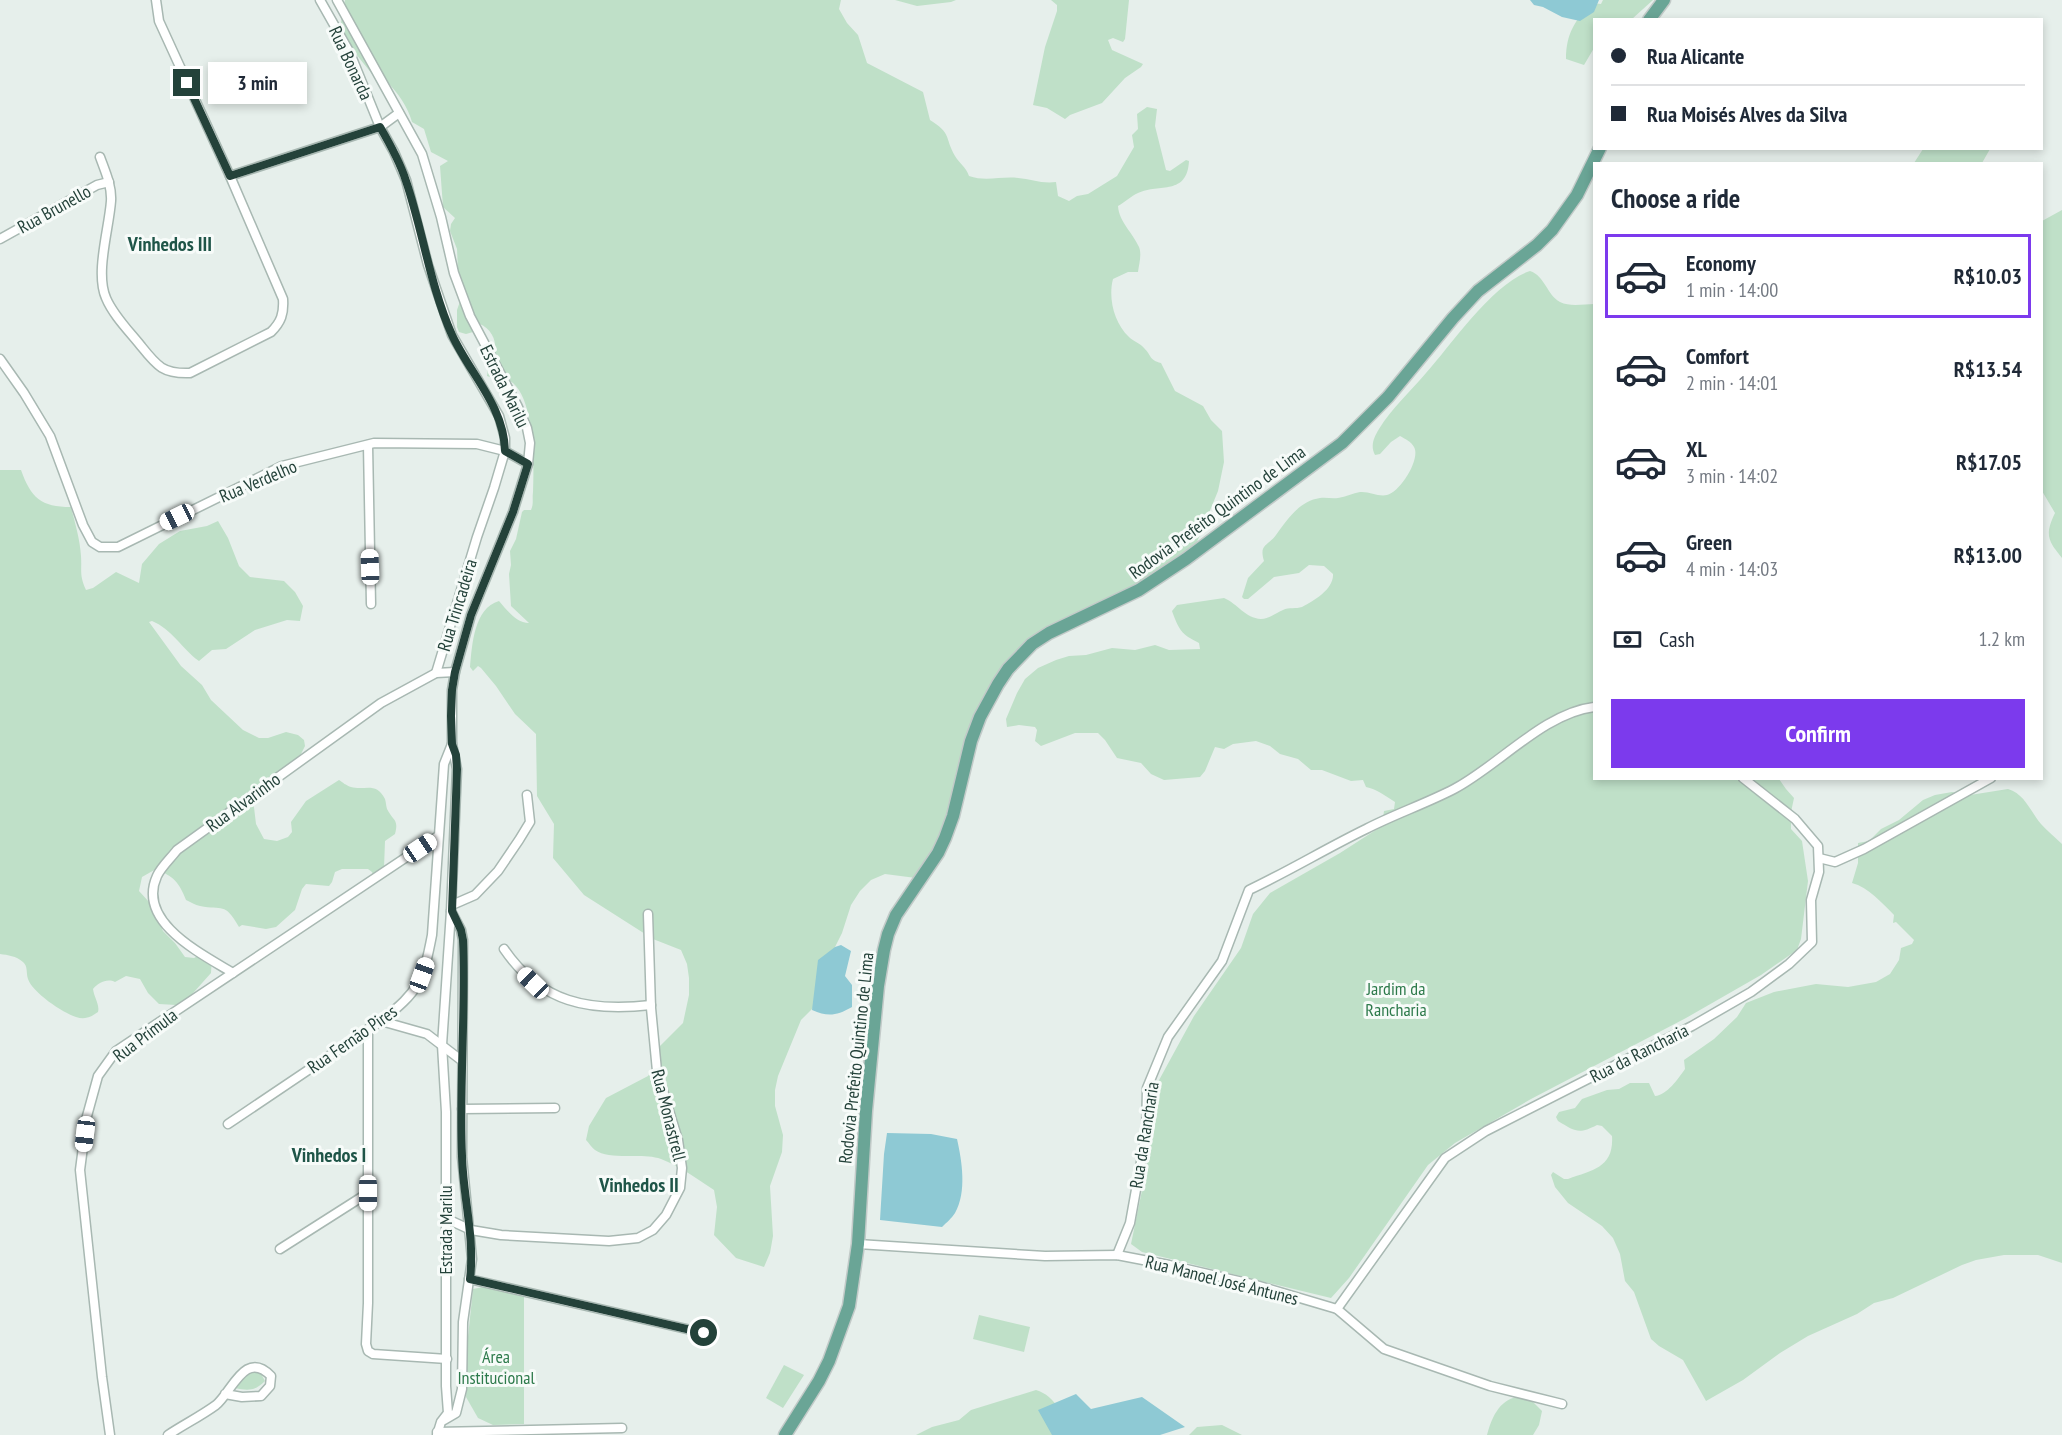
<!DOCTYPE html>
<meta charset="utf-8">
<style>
body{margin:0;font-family:"PT Sans Narrow",sans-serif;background:#f2f2f3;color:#1f2937;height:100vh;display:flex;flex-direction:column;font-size:22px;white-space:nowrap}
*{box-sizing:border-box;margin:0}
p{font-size:20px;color:#747a83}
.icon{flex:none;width:33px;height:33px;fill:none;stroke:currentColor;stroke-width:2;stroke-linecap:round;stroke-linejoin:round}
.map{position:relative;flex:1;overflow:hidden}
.panel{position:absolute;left:1593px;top:162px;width:450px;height:618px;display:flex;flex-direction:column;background:#fff;border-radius:0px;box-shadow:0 3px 9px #0003}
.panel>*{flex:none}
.guide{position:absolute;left:1593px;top:18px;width:450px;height:132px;border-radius:0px;box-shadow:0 3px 9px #0003;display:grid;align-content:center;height:132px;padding:0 18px;background:#fff}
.end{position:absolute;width:27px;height:27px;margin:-14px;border:8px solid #24423a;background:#fff;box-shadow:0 0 0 3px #fff}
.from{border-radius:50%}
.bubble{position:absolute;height:42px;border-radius:0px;background:#fff;box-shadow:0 3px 9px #0003;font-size:20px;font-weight:600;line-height:42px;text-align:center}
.car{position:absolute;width:18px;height:36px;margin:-18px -9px;border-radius:8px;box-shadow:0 0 4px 2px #0007;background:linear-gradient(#fff 24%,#345 0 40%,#fff 0 76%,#345 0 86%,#fff 0)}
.guide b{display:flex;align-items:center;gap:21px;height:57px;font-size:22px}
.guide b+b{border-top:2px solid #e0e1e3}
.guide i{width:15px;height:15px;background:#1f2937}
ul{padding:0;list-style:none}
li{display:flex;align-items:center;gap:18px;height:84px;margin:0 12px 9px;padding:0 6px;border:3px solid transparent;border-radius:0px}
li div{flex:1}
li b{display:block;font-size:22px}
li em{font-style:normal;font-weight:600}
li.current{border-color:#7c3aed}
li>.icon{width:54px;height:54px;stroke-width:1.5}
h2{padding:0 18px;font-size:27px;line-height:72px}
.pay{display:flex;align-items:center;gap:15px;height:66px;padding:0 18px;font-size:22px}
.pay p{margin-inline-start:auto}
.primary-button{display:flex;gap:12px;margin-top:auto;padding:12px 18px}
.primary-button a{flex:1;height:69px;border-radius:0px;background:#7c3aed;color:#fff;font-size:24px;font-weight:600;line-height:69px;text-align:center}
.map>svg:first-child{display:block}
.green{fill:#bfe0c8}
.water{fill:#8ec9d4}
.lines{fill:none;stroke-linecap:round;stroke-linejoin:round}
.minor-casing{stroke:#a8b8b2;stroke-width:11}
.primary-casing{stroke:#c2cac8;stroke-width:15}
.minor{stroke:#fff;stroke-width:8}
.primary{stroke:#6aa596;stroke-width:12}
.route{stroke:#24423a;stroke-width:8}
.labels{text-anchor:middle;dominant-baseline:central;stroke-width:6;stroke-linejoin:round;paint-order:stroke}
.street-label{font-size:18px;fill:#24423a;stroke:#f7fbf9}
.park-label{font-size:18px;fill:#2d7a4b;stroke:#f7fbf9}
.neighbourhood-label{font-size:20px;font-weight:bold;fill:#1f5548;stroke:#f7fbf9}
</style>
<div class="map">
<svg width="2062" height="1435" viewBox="0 0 2062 1435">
<rect width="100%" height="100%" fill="#e6efeb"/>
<!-- green -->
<g class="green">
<path d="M345 0H841L839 9 847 23 858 35 867 63 923 92 930 120C952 134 944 136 955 156 959 163 966 167 969 176 986 182 1001 176 1018 178 1031 179 1042 184 1056 182L1058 196 1069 201 1077 196 1088 194 1117 176 1134 147 1132 135 1138 129 1137 114 1147 107 1157 109 1155 126 1166 170 1170 171 1186 160 1189 161C1187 196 1160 183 1138 193 1131 196 1125 202 1118 206 1119 222 1133 233 1139 247 1142 254 1139 264 1138 272H1128L1113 279C1108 298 1114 323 1129 337 1133 341 1140 343 1144 348 1152 356 1149 360 1161 363L1175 391 1203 406 1211 420 1222 431 1224 462 1218 491 1197 542 1140 589 1021 652 982 722 969 761 946 815 942 835 916 878 885 874 871 880 860 891 851 905 842 933 828 961 813 1008 801 1020 778 1076 775 1090V1106L783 1135 782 1152 770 1186 773 1236 770 1253 764 1267 736 1258 714 1235 717 1207 714 1190C697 1179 680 1166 661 1159 642 1152 610 1161 595 1150 592 1148 589 1143 586 1140L589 1126 606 1098 648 1076 657 1062 660 1046 683 1023 689 995V978L687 964 681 950 653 939 584 895 553 858 554 824 537 796 536 734 515 714 496 686 481 668 478 666 473 671 470 667C472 645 474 608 499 601 507 610 516 623 529 623L511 606 509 574 511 565 510 551 516 539 522 512 524 510H531C534 503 532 499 533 492 534 464 535 403 513 383 504 376 495 380 487 376 488 366 494 357 495 348 496 336 487 325 476 323L471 327 473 332 466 334 459 332 457 327V310L463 293 458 271 457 249 450 231 451 224 455 218 443 207 440 166 448 161 431 152 424 129 412 122C408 107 398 93 387 82H379C368 68 342 41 341 24 341 16 344 8 345 0Z"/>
<polygon points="895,0 956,0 951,2 917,6"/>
<polygon points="1051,0 1129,0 1125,39 1123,42 1113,38 1108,40 1112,50 1143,64 1141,67 1125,78 1102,103 1070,115 1065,119 1047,108 1033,105 1045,47 1057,11 1057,5"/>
<path d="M1603 0H1653L1632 19 1594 20V48L1584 65 1566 59C1566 34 1575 20 1592 3L1601 4Z"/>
<polygon points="1923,149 1923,148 1990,149 1982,163 1914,163"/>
<path d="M2062 210V558C2047 540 2045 534 2055 513L2042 491V221Z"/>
<path d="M1530 271C1545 276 1547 295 1560 302 1570 307 1584 304 1594 304V778L1779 779 1786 789 1794 798 1791 812V829L1802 841 1808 881 1801 939 1797 950 1761 975 1686 1018 1531 1099 1455 1143 1428 1165 1349 1278 1331 1298 1142 1252 1131 1244 1146 1171 1158 1082 1194 1016 1241 948 1253 914 1270 893 1340 853 1382 826 1384 811 1394 809 1395 802C1386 796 1376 789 1366 787L1363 780 1351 781 1322 770H1311L1298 759 1280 754 1270 746 1256 741 1233 744 1224 749 1215 747 1205 771 1200 777 1164 780 1151 774 1141 763 1117 758 1105 740 1098 733H1075L1041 746 1035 741 1037 730 1035 727 1019 725 1007 727 1006 719 1017 693 1025 679 1038 668 1056 660 1069 656 1086 655 1112 648 1135 650 1155 645 1169 650 1200 649 1199 643C1181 634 1179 630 1172 611L1177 605 1224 598C1238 604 1245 618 1261 619 1269 619 1276 613 1283 610 1289 607 1296 609 1302 607 1314 601 1334 589 1333 574L1324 566 1309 565 1299 573 1274 577 1248 599H1244L1242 597 1248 578 1264 561C1259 544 1267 547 1276 535 1287 520 1299 501 1320 498 1326 497 1332 499 1338 498 1346 497 1353 493 1360 492 1369 491 1378 497 1387 495 1400 492 1421 459 1414 447 1411 441 1405 439 1400 436L1391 442 1380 454 1375 455C1370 446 1374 437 1379 429 1392 408 1410 392 1426 373 1452 344 1493 283 1530 271Z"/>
<path d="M0 470H21C31 498 41 507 71 507 75 523 80 539 81 556 82 572 79 574 86 590L93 588 116 572 139 583 142 564 159 544 180 531 207 526 218 521 228 538 239 566 250 577 284 581 295 592 303 606 300 621 287 620 255 630 226 649 212 650 199 661C182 649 172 629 152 621L149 622 181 666 202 685 211 700 243 730 259 738H268L286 732 298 735 304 740 305 746 301 754 269 781 253 799 256 824 264 839 277 841 288 837 292 832 291 822 306 801 339 780C342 782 347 786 351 787 365 791 376 781 385 799 386 802 386 806 387 809 393 821 399 819 395 834L385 841 384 868 374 877 372 872 368 869H342L335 872 332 882 329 886 306 884 302 889 295 910 276 927 266 929 242 925 239 927C224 901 223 911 200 906 195 905 191 902 186 900 179 882 174 877 156 869L142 877 139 891 150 903 163 931 175 943 185 957 194 958 205 952 212 956 211 973 186 1001 176 1005 159 1004 148 993 140 979 126 976 115 982C107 978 98 983 93 989 94 997 100 1005 98 1012 91 1017 85 1020 76 1017 63 1013 32 992 28 979 26 973 28 966 23 962 16 956 8 955 0 954Z"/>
<path d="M2008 789C2025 794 2030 811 2041 824 2047 831 2055 837 2062 844V1263L2038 1255H2004L1976 1260 1962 1265 1893 1298 1874 1303 1857 1314 1808 1336 1780 1353 1743 1380 1706 1401 1683 1360 1659 1346 1651 1339 1634 1292 1625 1281 1620 1254 1613 1238 1602 1226 1568 1203 1555 1187 1551 1175 1553 1172 1564 1179H1568C1594 1170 1614 1167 1612 1136L1602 1126 1597 1125C1578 1135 1575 1131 1558 1121L1556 1117 1559 1112 1575 1108 1582 1099 1607 1090 1619 1089 1630 1083H1649L1655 1096C1667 1095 1678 1079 1685 1069L1684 1060 1714 1039 1737 1017 1746 1003 1774 992 1816 984 1848 987 1876 982 1890 974 1899 960 1901 948 1912 944 1914 940 1896 922 1893 923 1894 915C1882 903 1868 887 1852 883L1858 863V843L1869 841 1881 829 1899 820 1923 800 1935 795 1952 792 1970 795Z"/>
<polygon points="483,1287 524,1297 524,1424 493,1425 478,1418 466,1397 468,1337 473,1289"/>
<polygon points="979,1315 1030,1327 1024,1352 973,1339"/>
<polygon points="784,1365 804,1375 783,1408 766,1398"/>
<path d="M251 1372H260L265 1381C255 1391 248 1391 235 1388L239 1379Z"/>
<path d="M1036 1390C1056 1396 1064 1417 1072 1435H916L932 1427 959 1420 971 1410Z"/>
<path d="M1517 1397 1531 1400 1542 1411 1539 1425 1533 1435H1487C1491 1419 1499 1400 1517 1397Z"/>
<polygon points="1222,1425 1242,1435 1189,1435 1197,1427"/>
</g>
<!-- water -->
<g class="water">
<polygon points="1530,0 1599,0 1594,12 1580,21 1562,17 1543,7 1534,5"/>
<path d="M841 945 851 951 845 976 852 985V1007C836 1016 828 1017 812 1010L818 960 835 947Z"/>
<path d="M887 1133 931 1134 957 1139C962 1161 967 1192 955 1213 952 1218 946 1223 942 1227L880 1220 884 1154Z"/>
<polygon points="1076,1394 1091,1409 1142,1397 1185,1427 1160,1435 1052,1435 1038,1410"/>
</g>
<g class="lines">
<defs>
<g id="minor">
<polyline points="320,0 350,53 380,127 394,152 406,180 428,265 452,335 499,416 505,438 505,451 494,488 477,537 436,673"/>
<polyline points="337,0 422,154 441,217 454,273 470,316 517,405 527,428 530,443 528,464 513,512 471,615 455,672 452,690 452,744 457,769 451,911 442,1045 446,1112 446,1386 448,1413 441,1422 437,1435"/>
<path d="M100 157C105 171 112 186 111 201 109 229 95 273 106 298 113 315 129 331 141 346 157 366 163 374 190 373L271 332C281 322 284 314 283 299L230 176 159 21 156 0"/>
<polyline points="230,176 380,127 399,113"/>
<polyline points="0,239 97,185 109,182"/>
<polyline points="0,359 24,393 50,436 83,525 92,542 100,547 118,547 282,466 374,443 477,444 505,451 528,464"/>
<polyline points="368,445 371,604"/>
<polyline points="1819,858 1835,862 1864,849 1991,778"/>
<polyline points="452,905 475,895 498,871 519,840 530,822 527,795"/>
<path d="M504 949C541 1003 589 1012 651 1005"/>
<path d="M233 973C202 954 136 922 157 876 161 867 171 858 177 850L381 703 436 673 455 672"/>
<polyline points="381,1021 427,1034 461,1060"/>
<polyline points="368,1029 368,1303 366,1344 368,1351 373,1354 447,1359"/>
<polyline points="462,1109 555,1108"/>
<path d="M228 1124 381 1021C419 991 423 982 432 935L444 764 452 744"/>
<polyline points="445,1218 471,1230 501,1235 609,1241 638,1238 653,1230 666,1215 680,1188 682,1168 678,1140 657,1071 651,1008 648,914"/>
<polyline points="858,1244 1045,1256 1117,1255 1169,1265 1256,1285 1337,1309 1384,1349 1490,1386 1562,1404"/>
<polyline points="280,1249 368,1193"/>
<path d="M1117 1255 1130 1223 1146 1134 1147 1088 1168 1037 1222 961 1249 890C1289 871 1327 848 1366 829 1395 814 1425 804 1454 789 1498 766 1544 713 1594 707"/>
<polyline points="469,1279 704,1333"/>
<polyline points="1337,1309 1445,1158 1486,1131 1692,1026 1751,992 1789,964 1812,942 1811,900 1819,872 1818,846 1795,819 1743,778"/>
<polyline points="444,1420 456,1413 462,1389 463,1322 472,1259 462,1157 463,940 461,930 451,911"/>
<polyline points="437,1432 622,1428"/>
<polyline points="110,1435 102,1377 80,1170 87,1116 98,1076 116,1051 438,836"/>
<path d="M168 1435C183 1425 201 1416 216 1405 232 1392 245 1349 271 1376L270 1386 261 1396 242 1397 225 1394"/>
</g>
<g id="primary">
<polyline points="1649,20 1664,0"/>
<polyline points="785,1435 819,1381 829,1361 849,1306 858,1244 866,1111 878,986 884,950 888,934 896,915 938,853 945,838 953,816 971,741 980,717 998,684 1008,669 1032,644 1049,633 1139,590 1186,559 1342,443 1388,397 1453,318 1478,291 1537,245 1552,230 1577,195 1600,148"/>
</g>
</defs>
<!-- minor casing -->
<use href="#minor" class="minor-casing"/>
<!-- primary casing -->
<use href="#primary" class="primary-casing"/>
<!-- minor -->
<use href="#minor" class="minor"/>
<!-- primary -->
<use href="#primary" class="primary"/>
</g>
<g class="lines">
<!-- route -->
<path class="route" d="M187 83 230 176 380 127C390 144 400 162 406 181 423 231 430 286 452 335 470 374 504 406 505 451L528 464 513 512 471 615 455 672 452 690 451 716 452 744 456 755 457 769 452 911 461 930 463 940C466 1012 459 1084 462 1156 463 1197 475 1237 470 1279L704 1333"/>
</g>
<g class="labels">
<!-- street labels -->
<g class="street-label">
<text transform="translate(351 63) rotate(65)">Rua Bonarda</text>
<text transform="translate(54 209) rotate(-29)">Rua Brunello</text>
<text transform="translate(505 386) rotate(64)">Estrada Marilu</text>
<text transform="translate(258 481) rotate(-23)">Rua Verdelho</text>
<text transform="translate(1217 512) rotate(-36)">Rodovia Prefeito Quintino de Lima</text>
<text transform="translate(457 605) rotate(-73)">Rua Trincadeira</text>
<text transform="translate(243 802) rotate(-36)">Rua Alvarinho</text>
<text transform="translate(145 1035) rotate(-37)">Rua Prímula</text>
<text transform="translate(352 1039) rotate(-35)">Rua Fernão Pires</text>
<text transform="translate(1639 1053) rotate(-27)">Rua da Rancharia</text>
<text transform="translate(856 1058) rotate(-84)">Rodovia Prefeito Quintino de Lima</text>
<text transform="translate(669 1115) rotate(76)">Rua Monastrell</text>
<text transform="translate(1144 1135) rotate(-81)">Rua da Rancharia</text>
<text transform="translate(445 1230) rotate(-90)">Estrada Marilu</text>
<text transform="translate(1222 1280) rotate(14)">Rua Manoel José Antunes</text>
</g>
<!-- park labels -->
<g class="park-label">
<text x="1396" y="988">Jardim da<tspan x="1396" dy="21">Rancharia</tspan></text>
<text x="496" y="1356">Área<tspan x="496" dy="21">Institucional</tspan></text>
</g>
<!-- neighbourhood labels -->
<g class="neighbourhood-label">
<text x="170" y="244">Vinhedos III</text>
<text x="329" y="1155">Vinhedos I</text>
<text x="639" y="1185">Vinhedos II</text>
</g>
</g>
</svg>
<i class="end from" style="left:704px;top:1333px"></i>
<i class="end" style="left:187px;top:83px"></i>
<div class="bubble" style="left:208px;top:62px;width:99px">3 min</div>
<i class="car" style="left:177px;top:517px;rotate:244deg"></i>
<i class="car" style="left:370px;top:567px;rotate:358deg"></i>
<i class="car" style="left:420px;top:848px;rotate:56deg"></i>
<i class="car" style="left:422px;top:975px;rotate:20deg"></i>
<i class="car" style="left:533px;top:983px;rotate:314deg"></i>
<i class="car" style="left:85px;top:1134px;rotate:187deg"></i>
<i class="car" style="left:368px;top:1193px;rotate:180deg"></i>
<div class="guide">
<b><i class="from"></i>Rua Alicante</b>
<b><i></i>Rua Moisés Alves da Silva</b>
</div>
<section class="panel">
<h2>Choose a ride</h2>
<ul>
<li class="current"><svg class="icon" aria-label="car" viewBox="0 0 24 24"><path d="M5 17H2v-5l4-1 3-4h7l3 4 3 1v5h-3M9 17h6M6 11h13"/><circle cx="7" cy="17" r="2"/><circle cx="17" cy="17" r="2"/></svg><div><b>Economy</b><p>1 min · 14:00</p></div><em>R$10.03</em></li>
<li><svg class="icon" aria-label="car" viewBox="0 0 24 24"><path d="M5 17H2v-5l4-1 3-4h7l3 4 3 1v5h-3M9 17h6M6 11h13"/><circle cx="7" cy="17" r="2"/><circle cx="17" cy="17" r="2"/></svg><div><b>Comfort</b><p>2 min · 14:01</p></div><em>R$13.54</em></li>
<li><svg class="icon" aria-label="car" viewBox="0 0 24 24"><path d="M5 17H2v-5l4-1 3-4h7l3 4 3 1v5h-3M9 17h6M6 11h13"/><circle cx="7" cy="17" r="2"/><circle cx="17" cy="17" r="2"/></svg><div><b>XL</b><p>3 min · 14:02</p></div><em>R$17.05</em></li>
<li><svg class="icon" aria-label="car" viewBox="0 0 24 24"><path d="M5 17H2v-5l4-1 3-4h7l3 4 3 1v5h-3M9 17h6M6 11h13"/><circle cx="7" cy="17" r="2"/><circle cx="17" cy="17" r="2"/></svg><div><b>Green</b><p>4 min · 14:03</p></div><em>R$13.00</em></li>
</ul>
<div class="pay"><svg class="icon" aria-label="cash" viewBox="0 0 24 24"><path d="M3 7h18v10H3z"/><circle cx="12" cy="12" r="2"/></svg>Cash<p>1.2 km</p></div>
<div class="primary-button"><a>Confirm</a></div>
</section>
</div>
